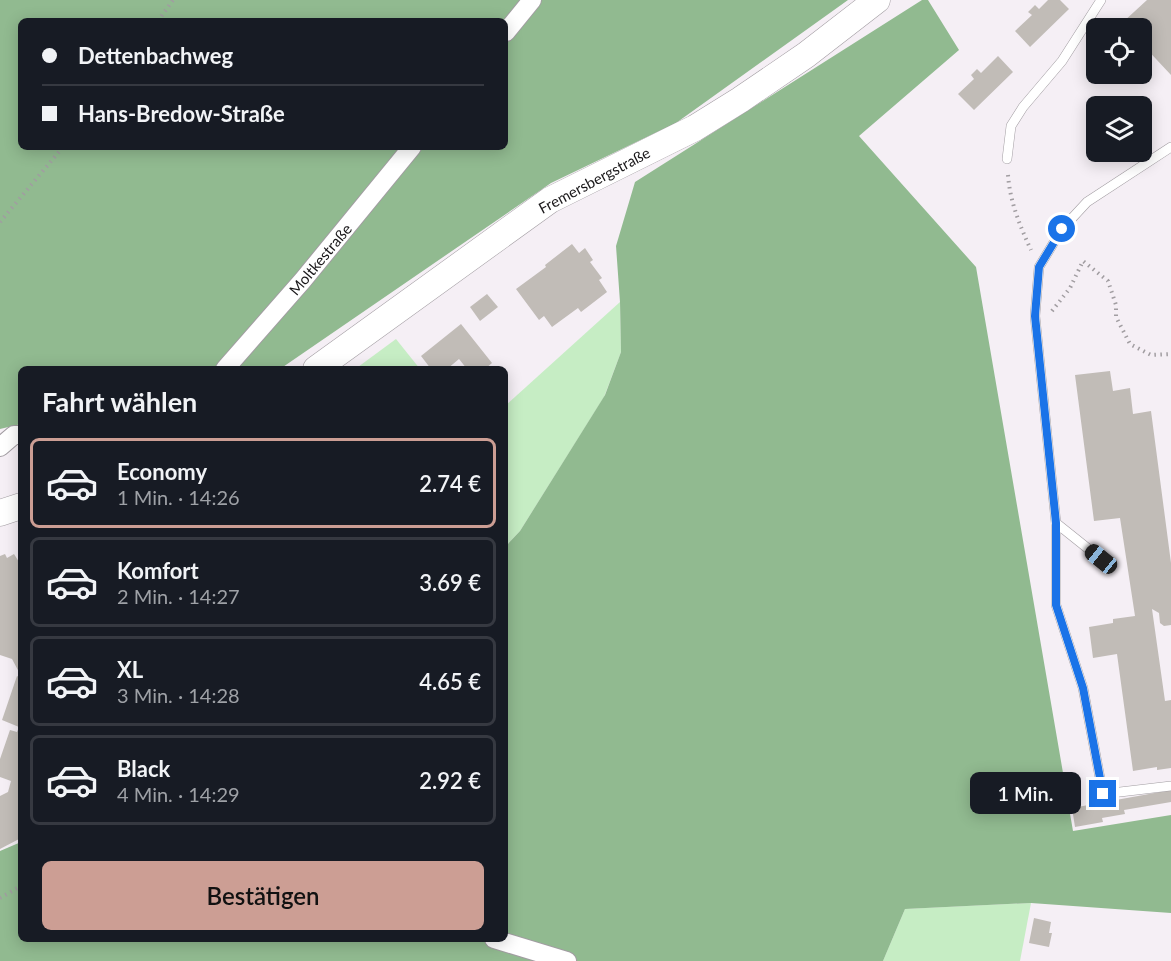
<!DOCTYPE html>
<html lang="de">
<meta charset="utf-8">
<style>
body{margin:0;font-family:Lato,sans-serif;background:#242831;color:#f1f3f6;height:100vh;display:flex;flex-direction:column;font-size:22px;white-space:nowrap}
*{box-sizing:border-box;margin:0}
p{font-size:20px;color:#9ea1a6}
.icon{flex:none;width:33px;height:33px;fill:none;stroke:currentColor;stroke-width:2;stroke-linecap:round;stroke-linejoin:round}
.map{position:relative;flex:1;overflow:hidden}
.sheet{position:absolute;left:18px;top:366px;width:490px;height:576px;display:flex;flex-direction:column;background:#171b24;border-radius:9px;box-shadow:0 3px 15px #0003}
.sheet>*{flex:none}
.top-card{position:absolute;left:18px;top:18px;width:490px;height:132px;border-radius:9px;box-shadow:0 3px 15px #0003;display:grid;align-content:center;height:132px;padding:0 24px;background:#171b24}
.fabs{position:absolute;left:1086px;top:18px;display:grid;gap:12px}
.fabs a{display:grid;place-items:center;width:66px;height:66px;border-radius:9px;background:#171b24;box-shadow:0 3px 15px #0003;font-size:30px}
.end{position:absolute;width:27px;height:27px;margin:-14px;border:8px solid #1a73e8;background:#fff;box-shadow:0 0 0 3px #fff}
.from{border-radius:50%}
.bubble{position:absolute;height:42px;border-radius:9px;background:#171b24;box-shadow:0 3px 15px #0003;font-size:20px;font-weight:600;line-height:42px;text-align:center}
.car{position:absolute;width:18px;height:36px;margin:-18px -9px;border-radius:8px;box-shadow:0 0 4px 2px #0007;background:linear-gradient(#222 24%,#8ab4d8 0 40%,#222 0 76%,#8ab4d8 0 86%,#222 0)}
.top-card b{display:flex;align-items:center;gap:21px;height:57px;font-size:22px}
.top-card b+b{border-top:2px solid #363941}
.top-card i{width:15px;height:15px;background:#f1f3f6}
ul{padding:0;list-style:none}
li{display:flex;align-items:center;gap:18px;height:90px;margin:0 12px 9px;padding:0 12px;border:3px solid #363941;border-radius:9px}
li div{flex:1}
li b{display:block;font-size:22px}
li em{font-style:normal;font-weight:600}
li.current{border-color:#cc9e94}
li>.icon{width:54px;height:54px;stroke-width:1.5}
h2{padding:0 24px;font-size:27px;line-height:72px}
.button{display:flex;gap:12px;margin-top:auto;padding:12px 24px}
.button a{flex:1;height:69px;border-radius:9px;background:#cc9e94;color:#111;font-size:24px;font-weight:600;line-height:69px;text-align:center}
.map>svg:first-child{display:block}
.green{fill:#c6edc4}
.forest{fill:#91ba90;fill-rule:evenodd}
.building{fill:#c1bcb7}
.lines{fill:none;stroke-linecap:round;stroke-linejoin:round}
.lane-casing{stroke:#a29da2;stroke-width:10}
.street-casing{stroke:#a29da2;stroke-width:20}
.secondary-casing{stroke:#a29da2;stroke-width:27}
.path{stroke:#a19da1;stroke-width:4;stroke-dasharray:1.5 4.5;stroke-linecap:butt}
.lane{stroke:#fff;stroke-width:9}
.street{stroke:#fff;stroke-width:18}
.secondary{stroke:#fff;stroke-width:26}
.route{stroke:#1a73e8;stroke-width:8}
.labels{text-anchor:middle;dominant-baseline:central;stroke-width:4.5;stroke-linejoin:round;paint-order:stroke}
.street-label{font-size:15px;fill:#191719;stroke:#fff}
</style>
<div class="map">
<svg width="1171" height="961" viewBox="0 0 1171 961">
<rect width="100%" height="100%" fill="#f5eff5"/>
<!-- green -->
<g class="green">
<polygon points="620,302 621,352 604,397 520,531 506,546 506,405"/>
<polygon points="396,339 420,369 359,369 358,367"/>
<polygon points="1031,903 1020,961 883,961 905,909"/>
</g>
<!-- forest -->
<g class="forest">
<path d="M0 0H848L676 123 551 183 280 369H21V424L0 429ZM21 21H506V147H21Z"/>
<polygon points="922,0 928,0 959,50 859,136 976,267 1073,831 1171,815 1171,913 1031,903 905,909 883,961 0,961 0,851 21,842 21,939 506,939 506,546 520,531 605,395 621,352 620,302 616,246 635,182"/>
</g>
<!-- building -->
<g class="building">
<polygon points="1048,0 1060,0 1069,9 1030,47 1015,31 1032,15 1028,12 1035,5 1039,9"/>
<polygon points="1147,0 1171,0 1171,75 1142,44 1142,28 1127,28 1122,23"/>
<polygon points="998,56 1013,72 974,110 958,94 974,79 971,75 977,69 981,73"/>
<polygon points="572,244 579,253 585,248 593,260 590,262 602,278 599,280 607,292 581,312 578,308 552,327 544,316 539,320 516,289 546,267 545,265"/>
<polygon points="487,294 498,307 480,321 470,307"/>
<polygon points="461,324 492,363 485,369 467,369 459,359 447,369 431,369 421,356"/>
<polygon points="1110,371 1113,391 1130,388 1133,414 1151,411 1171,563 1171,625 1164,626 1160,623 1159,613 1152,609 1165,701 1171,700 1171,768 1157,770 1157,767 1133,771 1117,654 1093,658 1089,627 1113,623 1113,619 1135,616 1120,518 1094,521 1075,375"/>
<polygon points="5,554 7,558 14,554 19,562 21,561 21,838 0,849 0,796 8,792 11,781 0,777 0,759 10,730 17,732 19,727 2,720 17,676 19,677 20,674 12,659 0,655 0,556"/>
<polygon points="1171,790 1171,802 1124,810 1125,814 1102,818 1103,822 1075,827 1072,808"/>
<polygon points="1034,918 1051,922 1049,933 1052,933 1049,947 1029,943"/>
</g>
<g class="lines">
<defs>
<g id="lane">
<polyline points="1007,159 1011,126 1023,107 1062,61 1101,0"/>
<polyline points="1056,523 1056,605 1083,688 1103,794 1171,786"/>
<polyline points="1101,559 1056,523 1035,316 1039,267 1062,229 1087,202 1171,147"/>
</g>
<g id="street">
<polyline points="506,32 532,0"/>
<polyline points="225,369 303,280 412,147"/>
<polyline points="0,447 14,435 21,435"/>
<polyline points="494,939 567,961"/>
</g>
<g id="secondary">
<polyline points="316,369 550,200 695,128 740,100 806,55 877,0"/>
<polyline points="0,513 21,506"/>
</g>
</defs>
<!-- lane casing -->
<use href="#lane" class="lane-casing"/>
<!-- street casing -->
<use href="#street" class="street-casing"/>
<!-- secondary casing -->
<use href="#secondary" class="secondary-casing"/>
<!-- path -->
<g class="path">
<polyline points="158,21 173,0"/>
<path d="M1008 175C1010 202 1020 226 1031 250"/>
<polyline points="0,222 63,147"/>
<polyline points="1052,311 1070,288 1083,261 1108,281 1116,305 1116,317 1130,344 1151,355 1171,354"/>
<polyline points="0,898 21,886"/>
</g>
<!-- lane -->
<use href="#lane" class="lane"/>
<!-- street -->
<use href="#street" class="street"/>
<!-- secondary -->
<use href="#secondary" class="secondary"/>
</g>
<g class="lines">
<!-- route -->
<polyline class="route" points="1062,229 1039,267 1035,316 1056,523 1056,605 1083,688 1103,794"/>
</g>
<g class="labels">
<!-- street labels -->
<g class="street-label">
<text transform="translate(594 180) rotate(-28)">Fremersbergstraße</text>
<text transform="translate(320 259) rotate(-50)">Moltkestraße</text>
</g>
</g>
</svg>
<div class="fabs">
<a><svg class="icon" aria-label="locate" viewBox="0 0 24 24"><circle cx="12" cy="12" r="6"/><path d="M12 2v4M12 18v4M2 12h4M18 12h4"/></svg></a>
<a><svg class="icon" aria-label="layers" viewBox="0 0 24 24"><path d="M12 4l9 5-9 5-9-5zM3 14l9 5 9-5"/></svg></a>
</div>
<i class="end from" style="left:1062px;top:229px"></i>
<i class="end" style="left:1103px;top:794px"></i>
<div class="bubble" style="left:970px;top:772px;width:111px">1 Min.</div>
<i class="car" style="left:1101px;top:559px;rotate:309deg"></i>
<div class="top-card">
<b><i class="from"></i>Dettenbachweg</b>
<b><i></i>Hans-Bredow-Straße</b>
</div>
<section class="sheet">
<h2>Fahrt wählen</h2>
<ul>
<li class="current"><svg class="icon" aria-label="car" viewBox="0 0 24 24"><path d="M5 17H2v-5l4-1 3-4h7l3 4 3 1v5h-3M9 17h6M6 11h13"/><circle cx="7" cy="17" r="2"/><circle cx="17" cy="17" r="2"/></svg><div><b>Economy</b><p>1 Min. · 14:26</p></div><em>2.74 €</em></li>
<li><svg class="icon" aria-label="car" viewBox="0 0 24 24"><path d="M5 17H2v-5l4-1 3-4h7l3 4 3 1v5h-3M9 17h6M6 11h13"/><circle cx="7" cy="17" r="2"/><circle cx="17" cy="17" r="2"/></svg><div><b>Komfort</b><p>2 Min. · 14:27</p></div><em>3.69 €</em></li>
<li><svg class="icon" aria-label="car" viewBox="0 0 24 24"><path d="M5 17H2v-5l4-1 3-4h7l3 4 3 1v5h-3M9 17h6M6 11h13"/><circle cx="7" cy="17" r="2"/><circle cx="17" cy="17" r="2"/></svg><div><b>XL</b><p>3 Min. · 14:28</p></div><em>4.65 €</em></li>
<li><svg class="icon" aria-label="car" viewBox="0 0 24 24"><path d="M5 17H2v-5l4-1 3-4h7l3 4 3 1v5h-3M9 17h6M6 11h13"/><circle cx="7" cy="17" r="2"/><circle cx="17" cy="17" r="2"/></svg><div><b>Black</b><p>4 Min. · 14:29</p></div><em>2.92 €</em></li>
</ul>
<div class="button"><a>Bestätigen</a></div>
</section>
</div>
